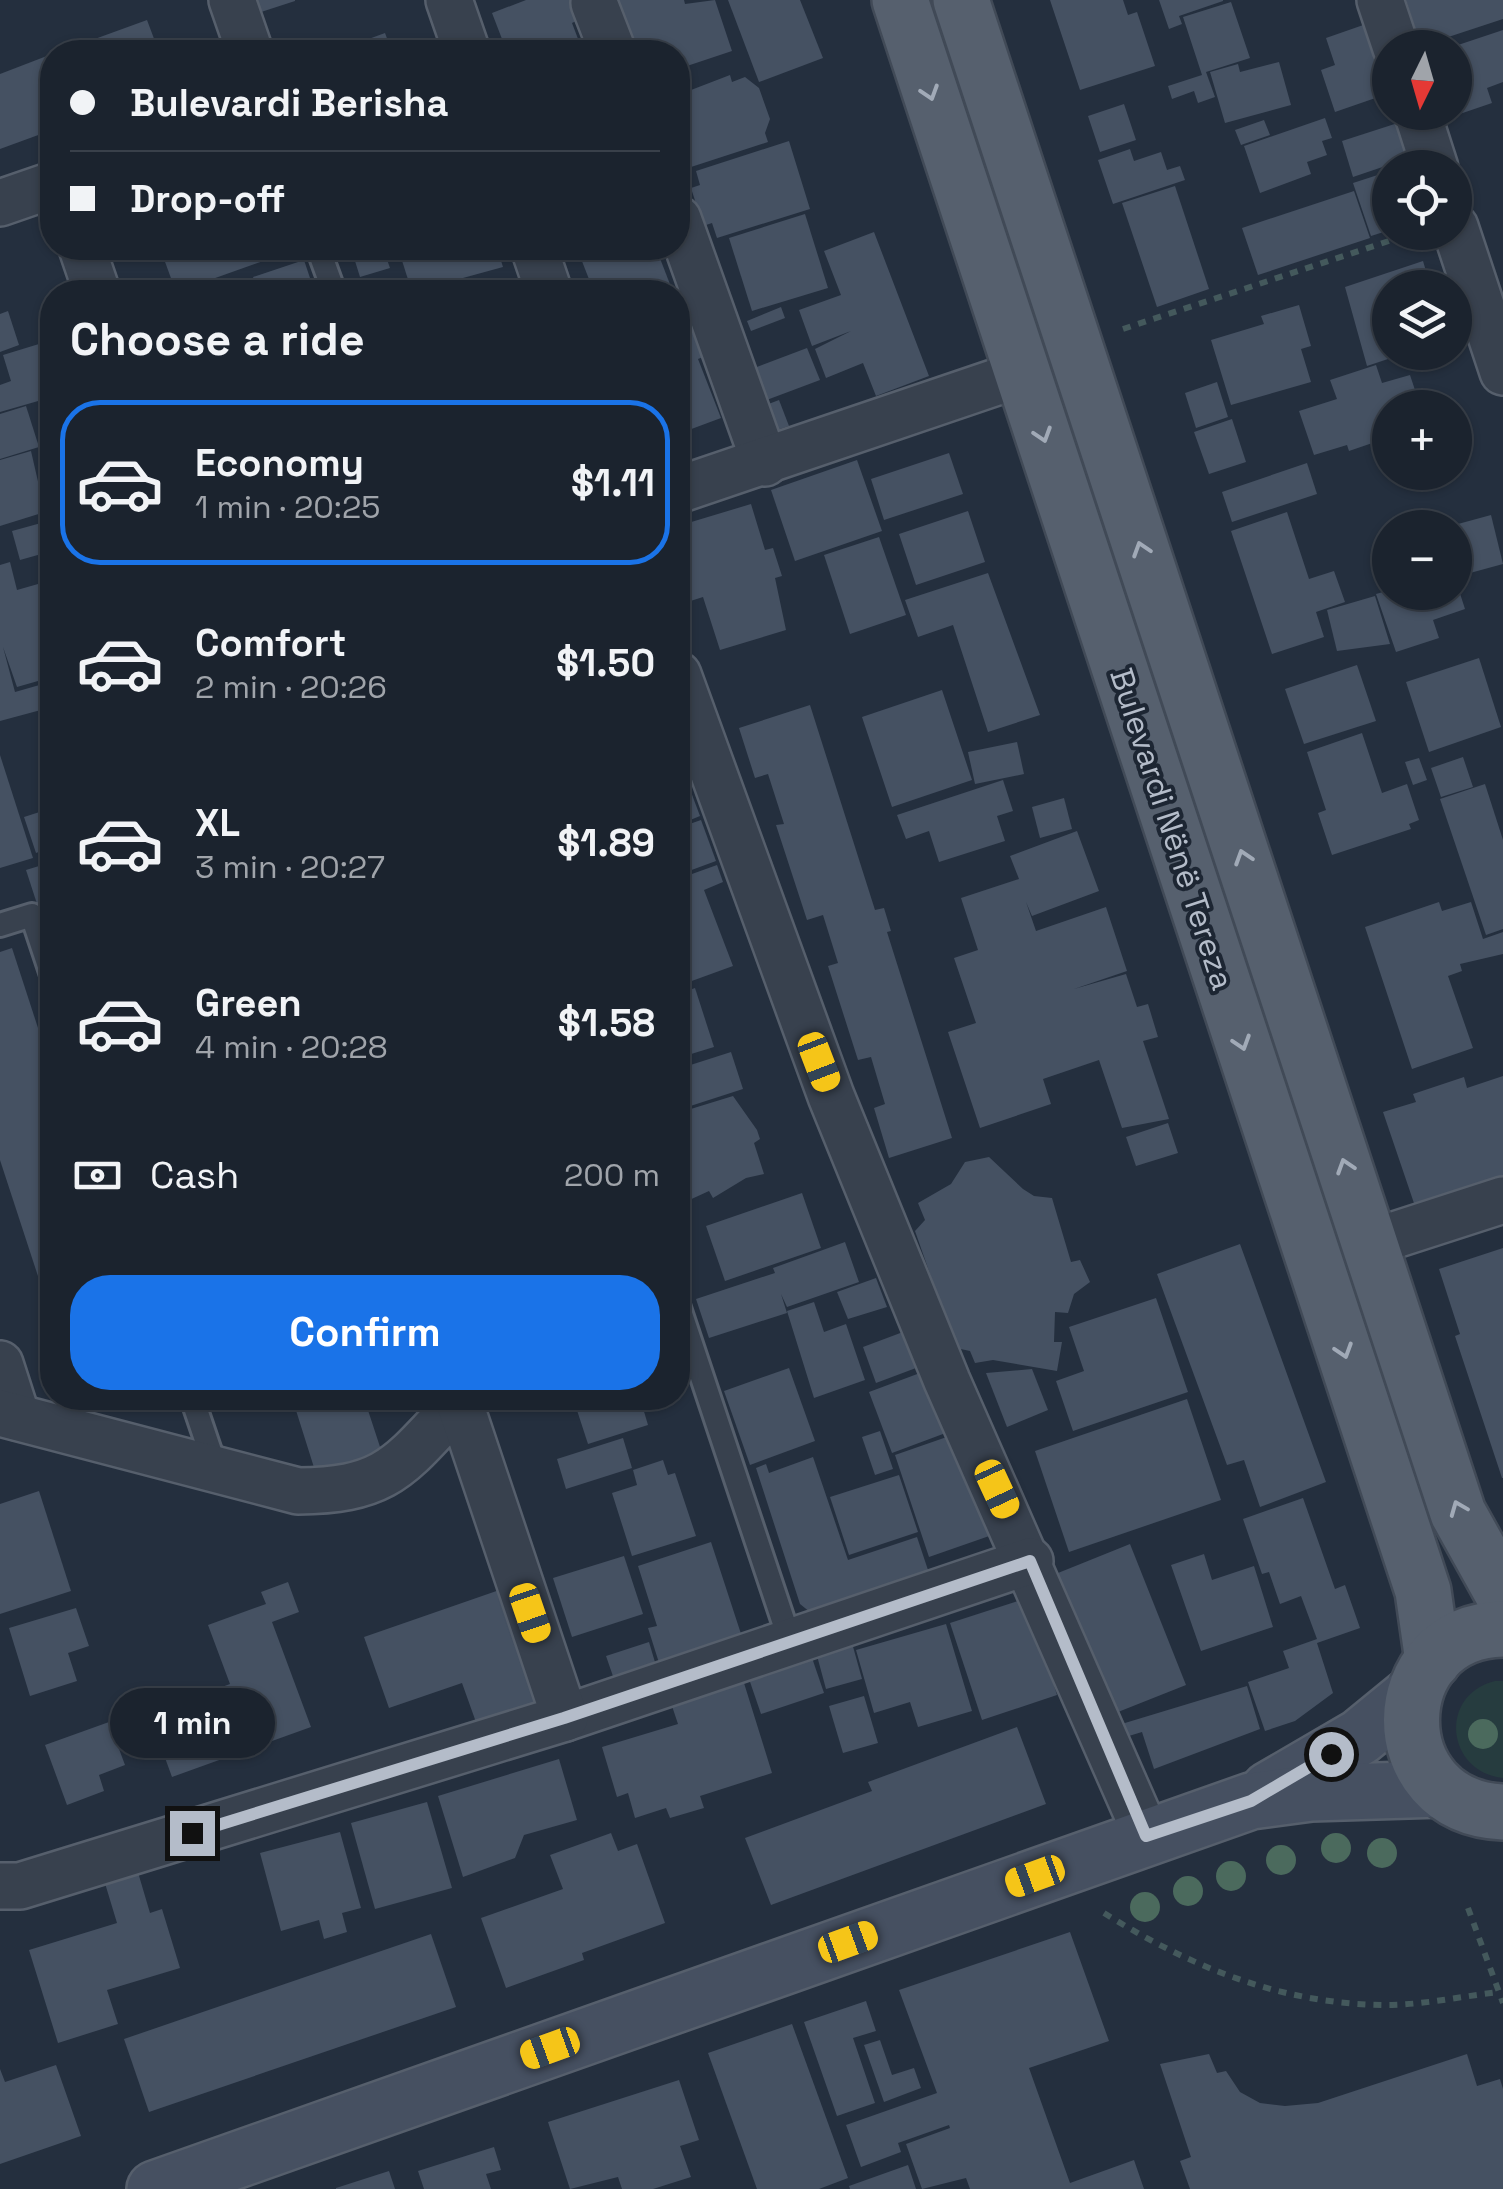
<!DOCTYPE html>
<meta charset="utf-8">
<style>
body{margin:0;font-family:"Space Grotesk",sans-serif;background:#242b36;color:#f1f3f6;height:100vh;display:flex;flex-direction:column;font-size:38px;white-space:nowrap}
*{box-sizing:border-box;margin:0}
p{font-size:32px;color:#a0a4aa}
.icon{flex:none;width:55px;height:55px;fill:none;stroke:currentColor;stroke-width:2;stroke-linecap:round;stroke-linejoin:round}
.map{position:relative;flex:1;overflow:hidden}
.drawer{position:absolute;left:40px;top:280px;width:650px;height:1130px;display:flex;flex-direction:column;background:#1b232e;border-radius:40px;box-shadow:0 2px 8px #0004,0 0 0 2px #39404a}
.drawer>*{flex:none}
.banner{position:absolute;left:40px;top:40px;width:650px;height:220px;border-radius:40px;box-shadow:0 2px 8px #0004,0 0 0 2px #39404a;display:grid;align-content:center;height:220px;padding:0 30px;background:#1b232e}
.needle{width:65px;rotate:185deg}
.controls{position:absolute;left:1372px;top:30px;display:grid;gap:20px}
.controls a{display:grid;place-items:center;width:100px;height:100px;border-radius:50%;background:#1b232e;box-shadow:0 2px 8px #0004,0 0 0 2px #39404a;font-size:50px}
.end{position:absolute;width:45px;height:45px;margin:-22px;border:12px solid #b4bcc9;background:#111;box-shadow:0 0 0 5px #111}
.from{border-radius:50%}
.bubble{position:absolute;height:70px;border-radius:35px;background:#1b232e;box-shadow:0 2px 8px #0004,0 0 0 2px #39404a;font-size:32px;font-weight:700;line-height:70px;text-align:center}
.car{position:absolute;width:30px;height:60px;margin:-30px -15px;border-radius:12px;box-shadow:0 0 8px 2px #0007;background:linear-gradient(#f5c518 24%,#345 0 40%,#f5c518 0 76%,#345 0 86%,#f5c518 0)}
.banner b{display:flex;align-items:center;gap:35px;height:95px;font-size:38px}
.banner b+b{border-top:2px solid #39404a}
.banner i{width:25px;height:25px;background:#f1f3f6}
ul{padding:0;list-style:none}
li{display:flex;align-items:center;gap:30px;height:165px;margin:0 20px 15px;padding:0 10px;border:5px solid transparent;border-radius:40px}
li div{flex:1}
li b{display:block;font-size:38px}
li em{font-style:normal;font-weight:700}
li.selected{border-color:#1a73e8}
li>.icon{width:90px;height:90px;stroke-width:1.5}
h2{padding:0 30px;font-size:45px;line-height:120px}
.pay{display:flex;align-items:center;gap:25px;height:110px;padding:0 30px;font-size:38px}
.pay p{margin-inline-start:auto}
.primary-button{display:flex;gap:20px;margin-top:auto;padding:20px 30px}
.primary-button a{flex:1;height:115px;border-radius:40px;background:#1a73e8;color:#fff;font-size:40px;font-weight:700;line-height:115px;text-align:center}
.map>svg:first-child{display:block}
.green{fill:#263c3f}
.building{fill:#455162}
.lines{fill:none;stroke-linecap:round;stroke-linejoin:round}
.service-casing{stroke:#565f6c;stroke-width:28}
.minor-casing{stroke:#565f6c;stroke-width:50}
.secondary-casing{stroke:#565f6c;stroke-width:60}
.primary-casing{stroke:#414a57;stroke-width:60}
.path{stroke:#44595c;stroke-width:6;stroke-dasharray:8 8;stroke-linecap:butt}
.service{stroke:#38414e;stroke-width:22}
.minor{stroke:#38414e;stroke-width:45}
.secondary{stroke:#465061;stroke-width:55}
.primary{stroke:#56606e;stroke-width:55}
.tree{fill:#4b6a5d}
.oneway{stroke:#a1aab7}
.route{stroke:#b4bcc9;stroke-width:12}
.labels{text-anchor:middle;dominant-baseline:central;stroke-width:8;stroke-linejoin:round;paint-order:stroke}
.street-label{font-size:32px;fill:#b4bcc9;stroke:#1d2633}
</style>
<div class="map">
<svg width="1503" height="2189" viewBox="0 0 1503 2189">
<rect width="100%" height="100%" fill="#242f3e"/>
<!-- green -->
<path class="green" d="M1495 1681H1503V1778C1446 1772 1438 1695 1495 1681Z"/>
<!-- building -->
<g class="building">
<polygon points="254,0 295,0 295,1 258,13"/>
<polygon points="526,0 573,0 580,19 572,23 583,52 507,52 492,13"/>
<polygon points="615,0 684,0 685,4 715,0 732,51 678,69 678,52 633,52"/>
<polygon points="728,0 800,0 823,58 759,82"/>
<polygon points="1050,0 1123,0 1128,15 1137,12 1155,66 1080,90"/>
<polygon points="1159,0 1223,0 1223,1 1179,16 1182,24 1169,29"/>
<polygon points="1406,0 1503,0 1503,19 1421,46"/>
<polygon points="1231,2 1250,58 1206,72 1215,97 1198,103 1194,91 1172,99 1168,86 1202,75 1183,17"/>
<polygon points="147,20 159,52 59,52"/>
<polygon points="1369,23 1390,93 1335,112 1321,70 1335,65 1326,38"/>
<polygon points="1503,30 1503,82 1487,88 1492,103 1448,118 1446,112 1455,112 1455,46"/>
<polygon points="385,33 392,52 333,52"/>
<polygon points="52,54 52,130 0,149 0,74"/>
<polygon points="1279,62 1291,105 1225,123 1210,72 1238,64 1240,72"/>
<polygon points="730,75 732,82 745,77 759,88 770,119 765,133 768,142 691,167 678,125 678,95"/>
<polygon points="1124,104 1136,140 1100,152 1088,116"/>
<polygon points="1325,118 1332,138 1322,141 1327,155 1307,162 1311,174 1260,193 1244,146"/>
<polygon points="1264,120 1270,135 1241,145 1235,130"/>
<polygon points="1407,120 1418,155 1353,177 1342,141"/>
<polygon points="789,141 810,209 717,238 712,223 703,226 691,188 700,185 696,171"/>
<polygon points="1130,149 1134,161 1161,152 1167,170 1180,166 1185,180 1113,204 1098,160"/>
<polygon points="1390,171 1390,230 1371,236 1353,183"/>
<polygon points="1175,186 1209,289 1157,307 1122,203"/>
<polygon points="1354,191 1370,238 1258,275 1242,228"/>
<polygon points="805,214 828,288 752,311 729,238"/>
<polygon points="874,232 929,376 876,396 863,363 826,378 815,349 851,331 812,346 799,310 841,295 824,251"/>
<polygon points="160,248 265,248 269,259 176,292"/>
<polygon points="270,248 307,248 308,250 275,262"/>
<polygon points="351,248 383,248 390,268 360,277"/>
<polygon points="398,248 497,248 503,267 412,292"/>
<polygon points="589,248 656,248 673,292 594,292 578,251"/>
<polygon points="304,260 313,287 319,286 322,292 258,292 253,277"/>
<polygon points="1423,261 1431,288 1390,288 1390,352 1406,353 1367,366 1345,287"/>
<polygon points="678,304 690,334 699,331 708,355 698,359 721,418 678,434"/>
<polygon points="1299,305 1311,346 1301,349 1311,382 1231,405 1211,340 1264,324 1261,316"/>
<polygon points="781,307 785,318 751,331 747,321"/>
<polygon points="8,311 19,345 0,352 0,314"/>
<polygon points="52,340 52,397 0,412 0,385 11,381 3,355"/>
<polygon points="807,348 820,380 761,402 749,370"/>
<polygon points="1376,365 1382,383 1410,375 1421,408 1390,408 1390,437 1349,451 1347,445 1314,455 1299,411 1337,399 1330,380"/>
<polygon points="1217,382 1228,417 1196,428 1185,393"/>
<polygon points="779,400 789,426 768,433 758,408"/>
<polygon points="26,406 39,447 0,459 0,414"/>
<polygon points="1232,419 1246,462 1209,474 1194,432"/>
<polygon points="31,451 45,512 0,526 0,460"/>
<polygon points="949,453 963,494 884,520 871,479"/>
<polygon points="857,460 882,531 795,561 771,490"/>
<polygon points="1307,463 1317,494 1232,522 1222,492"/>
<polygon points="751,504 765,550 773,548 782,576 775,578 786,630 720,650 703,597 678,605 678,526"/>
<polygon points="968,511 985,562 916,585 899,534"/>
<polygon points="1287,512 1309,579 1334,571 1345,602 1316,612 1324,637 1272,654 1231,531"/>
<polygon points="1491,515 1503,564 1470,573 1458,524"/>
<polygon points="52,520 52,551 20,560 12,531"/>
<polygon points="879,537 906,615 850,634 824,555"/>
<polygon points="10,562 17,590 52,580 52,677 17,687 3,647 15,692 50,682 52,707 0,721 0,565"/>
<polygon points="988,573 1040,715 988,732 953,625 918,637 905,600"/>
<polygon points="1456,581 1465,609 1433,620 1439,638 1396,652 1376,594 1390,590 1455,592"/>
<polygon points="1375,596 1390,644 1337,651 1327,610"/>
<polygon points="1479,658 1501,727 1429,752 1406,682"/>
<polygon points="1357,665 1376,721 1304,744 1285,689"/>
<polygon points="942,690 972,780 892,807 862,717"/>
<polygon points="810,705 875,910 884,908 891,931 887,932 952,1138 889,1158 874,1108 885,1104 871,1057 858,1060 828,966 838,963 823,915 807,920 776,825 784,824 768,774 755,778 739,728"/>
<polygon points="1362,733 1382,793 1407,784 1419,820 1409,824 1411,829 1332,855 1318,813 1326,810 1307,752"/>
<polygon points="1017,742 1024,774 975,784 968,752"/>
<polygon points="0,755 33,858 0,868"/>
<polygon points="678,757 700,816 678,825"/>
<polygon points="1463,757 1473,787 1441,797 1431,768"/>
<polygon points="1419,758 1427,780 1413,785 1405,762"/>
<polygon points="1003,780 1013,811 997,816 1005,841 939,862 929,831 906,839 897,815"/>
<polygon points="1485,784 1503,840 1503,929 1486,935 1440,799"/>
<polygon points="1064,798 1072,829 1040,838 1032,807"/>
<polygon points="52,808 52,847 36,853 24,817"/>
<polygon points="701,820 716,861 678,875 678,828"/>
<polygon points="1077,831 1099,891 1032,916 1026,902 1036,931 1106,907 1127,971 1074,989 1126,974 1137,1007 1148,1004 1158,1037 1143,1041 1169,1119 1122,1128 1099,1060 1043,1079 1051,1104 980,1128 948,1032 976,1023 954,958 978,950 961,898 1019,879 1010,856"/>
<polygon points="52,862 52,950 26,870"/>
<polygon points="717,865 723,882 704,890 733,966 678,986 678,879"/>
<polygon points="1439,902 1442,911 1471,902 1483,939 1503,932 1503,954 1460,964 1462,971 1448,976 1473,1048 1412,1069 1365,927"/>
<polygon points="12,948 52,1071 52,1319 0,1160 0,952"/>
<polygon points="695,988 714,1047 678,1058 678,994"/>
<polygon points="731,1052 743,1089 678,1110 678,1069"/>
<polygon points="1503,1076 1503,1192 1417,1212 1383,1112 1416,1102 1413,1094 1464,1077 1467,1088"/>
<polygon points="733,1096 757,1130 760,1139 754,1143 764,1174 746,1178 713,1198 709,1191 685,1202 678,1180 681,1112"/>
<polygon points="1168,1123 1178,1153 1136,1166 1126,1137"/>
<polygon points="989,1157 1023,1189 1034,1196 1052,1198 1071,1262 1080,1260 1090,1282 1074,1294 1068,1313 1055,1312 1054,1342 1062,1342 1057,1371 993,1360 975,1363 970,1351 956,1348 915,1231 925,1220 918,1203 951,1184 965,1162"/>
<polygon points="802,1193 821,1248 725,1281 706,1226"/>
<polygon points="845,1242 859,1282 787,1307 781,1294 787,1313 709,1338 696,1299 775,1273 773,1268"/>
<polygon points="1240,1244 1326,1482 1260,1507 1244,1460 1227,1465 1157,1274"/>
<polygon points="1503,1248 1503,1478 1502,1478 1455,1336 1460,1334 1439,1269"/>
<polygon points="876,1278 887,1307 848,1319 837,1292"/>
<polygon points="1156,1298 1188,1392 1073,1431 1056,1381 1084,1371 1069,1327"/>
<polygon points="814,1302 824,1332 846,1324 865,1380 814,1398 787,1311"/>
<polygon points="903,1332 916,1368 876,1383 863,1347"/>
<polygon points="789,1368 815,1441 750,1465 724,1391"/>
<polygon points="1032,1369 1048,1410 1007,1427 986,1373"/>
<polygon points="928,1370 951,1431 892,1453 869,1392"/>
<polygon points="271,1398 364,1398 383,1456 317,1477 294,1404 275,1410"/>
<polygon points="573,1398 640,1398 648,1425 588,1444"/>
<polygon points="1187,1399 1221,1500 1069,1552 1035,1451"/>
<polygon points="880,1431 893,1469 875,1475 862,1437"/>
<polygon points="961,1432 995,1534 929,1557 895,1455"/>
<polygon points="623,1438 632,1468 566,1489 557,1459"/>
<polygon points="813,1457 848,1560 917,1537 932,1582 821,1621 800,1604 756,1468 766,1464 769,1473"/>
<polygon points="663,1460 668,1475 675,1473 696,1536 632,1556 612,1493 637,1485 633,1470"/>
<polygon points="899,1475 918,1532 849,1555 830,1497"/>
<polygon points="39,1491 71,1591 0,1614 0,1504"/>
<polygon points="1303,1498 1335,1589 1345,1585 1360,1628 1317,1643 1333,1693 1295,1721 1265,1731 1248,1682 1289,1668 1283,1651 1317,1639 1301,1596 1280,1604 1269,1572 1262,1574 1243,1519"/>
<polygon points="711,1542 743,1640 660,1666 648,1628 657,1626 638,1566"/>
<polygon points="1130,1544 1186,1685 1113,1714 1058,1573"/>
<polygon points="1204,1554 1212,1580 1254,1566 1273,1627 1201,1651 1171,1565"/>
<polygon points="624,1556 643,1614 572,1637 553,1578"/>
<polygon points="288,1582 299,1612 272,1622 311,1727 172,1777 149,1714 230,1684 208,1625 266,1604 261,1592"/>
<polygon points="508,1587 548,1700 477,1725 462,1683 389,1708 364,1637"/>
<polygon points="1027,1598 1057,1695 982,1720 950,1623"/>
<polygon points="76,1608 89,1646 68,1653 77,1681 30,1696 9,1628"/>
<polygon points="946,1624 972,1711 918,1727 910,1702 874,1713 856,1650"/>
<polygon points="649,1642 657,1669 615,1682 606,1656"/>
<polygon points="852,1643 862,1679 826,1689 816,1652"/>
<polygon points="810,1652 824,1693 761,1714 747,1673"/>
<polygon points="744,1683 772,1773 700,1796 704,1808 670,1818 666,1808 635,1818 628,1793 617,1797 602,1747 678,1724 672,1706"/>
<polygon points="1247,1686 1260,1729 1154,1769 1142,1732 1119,1739 1115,1726"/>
<polygon points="864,1696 878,1743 843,1753 829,1706"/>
<polygon points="109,1722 125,1765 99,1775 104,1791 67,1805 45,1745"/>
<polygon points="1017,1727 1046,1804 771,1905 745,1838 872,1791 868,1782"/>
<polygon points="559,1759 577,1820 524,1835 515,1858 463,1877 438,1796"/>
<polygon points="427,1802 452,1888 375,1909 351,1823"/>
<polygon points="340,1832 361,1908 342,1913 347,1932 324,1939 319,1920 281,1931 260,1853"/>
<polygon points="611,1833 618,1851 637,1844 665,1923 582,1953 584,1960 506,1988 481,1918 563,1889 550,1855"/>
<polygon points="137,1869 150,1913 162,1909 180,1968 107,1990 118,2024 58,2043 29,1950 117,1923 104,1880"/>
<polygon points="1070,1932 1109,2041 1029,2068 1070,2183 1134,2160 1144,2189 970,2189 966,2178 922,2189 906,2144 950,2128 949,2125 898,2143 901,2152 861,2167 846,2125 937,2093 899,1990"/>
<polygon points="431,1934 456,2007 149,2112 124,2039"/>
<polygon points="866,2001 876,2031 853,2038 875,2103 837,2116 804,2022"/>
<polygon points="792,2024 848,2178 819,2189 757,2189 708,2053"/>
<polygon points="880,2040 892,2075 914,2068 921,2088 884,2102 864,2045"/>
<polygon points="1209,2054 1217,2073 1226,2071 1240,2092 1260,2103 1285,2106 1318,2103 1467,2054 1477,2086 1500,2079 1503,2089 1503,2189 1190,2189 1180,2161 1191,2157 1160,2064"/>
<polygon points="56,2065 81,2136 0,2164 0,2069 5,2082"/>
<polygon points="679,2080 699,2140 680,2146 691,2177 653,2189 622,2189 618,2177 570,2189 548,2122"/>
<polygon points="494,2147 501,2170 486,2174 491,2189 424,2189 418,2171"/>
<polygon points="908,2165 916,2189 850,2189 849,2186"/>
<polygon points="389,2171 395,2189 336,2189 336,2188"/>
</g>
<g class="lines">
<defs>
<g id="service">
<polyline points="318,248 334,292"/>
<polyline points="0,925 32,915 52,975"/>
<polyline points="678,1305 790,1641"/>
<polyline points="192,1398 216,1469"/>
</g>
<g id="minor">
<polyline points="232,0 250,52"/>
<polyline points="449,0 467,52"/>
<polyline points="1380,0 1396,48"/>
<polyline points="594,3 613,52"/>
<polyline points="1417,112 1435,168"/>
<polyline points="0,203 52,185"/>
<polyline points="678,219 765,463"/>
<polyline points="1455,227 1503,372"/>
<polyline points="82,248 97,292"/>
<polyline points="534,248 549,292"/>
<polyline points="678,490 1023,373"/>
<polyline points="678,675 831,1096 947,1381 1147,1836"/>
<polyline points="1370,1243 1503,1200"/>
<polyline points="0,1364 17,1417"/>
<path d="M0 1413 298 1491C389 1490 400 1465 459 1403"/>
<polyline points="565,1718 1030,1561"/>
<polyline points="0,1886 20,1886 565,1718 458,1398"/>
</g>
<g id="secondary">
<polyline points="1269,1790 1360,1737 1415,1692"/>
<polyline points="155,2189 1251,1801 1311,1793 1441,1789"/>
</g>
<g id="primary">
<polyline points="900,0 1423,1591 1433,1661"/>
<polyline points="961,0 1458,1513 1503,1594"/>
<path d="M1503 1629C1383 1631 1379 1807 1503 1812"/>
</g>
</defs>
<!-- service casing -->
<use href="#service" class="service-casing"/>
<!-- minor casing -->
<use href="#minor" class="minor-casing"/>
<!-- secondary casing -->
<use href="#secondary" class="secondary-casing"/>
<!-- primary casing -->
<use href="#primary" class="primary-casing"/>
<!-- path -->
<g class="path">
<polyline points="1123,329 1410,234"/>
<polyline points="1468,1908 1503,2003"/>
<path d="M1104 1913C1192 1968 1286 2006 1392 2005 1427 2004 1464 1996 1499 1992"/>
</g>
<!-- service -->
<use href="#service" class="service"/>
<!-- minor -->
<use href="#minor" class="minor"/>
<!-- secondary -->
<use href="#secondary" class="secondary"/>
<!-- primary -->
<use href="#primary" class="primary"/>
</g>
<!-- trees -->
<g class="tree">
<circle cx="1483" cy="1734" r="15"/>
<circle cx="1336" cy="1848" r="15"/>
<circle cx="1382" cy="1853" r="15"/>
<circle cx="1281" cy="1860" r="15"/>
<circle cx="1231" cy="1876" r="15"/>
<circle cx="1188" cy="1891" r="15"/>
<circle cx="1145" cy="1907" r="15"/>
</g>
<!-- one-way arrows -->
<defs><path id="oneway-chevron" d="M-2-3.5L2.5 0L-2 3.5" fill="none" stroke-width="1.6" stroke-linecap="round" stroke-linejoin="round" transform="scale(2.5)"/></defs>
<g class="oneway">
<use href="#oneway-chevron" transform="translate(930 93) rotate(72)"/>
<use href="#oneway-chevron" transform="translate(1043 435) rotate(72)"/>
<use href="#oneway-chevron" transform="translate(1141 549) rotate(-108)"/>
<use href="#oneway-chevron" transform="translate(1243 857) rotate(-108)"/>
<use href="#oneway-chevron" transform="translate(1242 1043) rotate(72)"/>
<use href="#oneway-chevron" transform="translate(1345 1166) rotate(-108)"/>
<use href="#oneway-chevron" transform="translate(1344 1351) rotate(72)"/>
<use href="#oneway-chevron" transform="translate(1458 1508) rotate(-112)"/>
</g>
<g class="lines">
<!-- route -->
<polyline class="route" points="192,1833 564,1718 1030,1561 1146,1836 1251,1801 1331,1754"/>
</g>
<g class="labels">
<!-- street labels -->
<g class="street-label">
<text transform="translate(1172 829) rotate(72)">Bulevardi Nënë Tereza</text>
</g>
</g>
</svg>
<div class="controls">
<a><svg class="needle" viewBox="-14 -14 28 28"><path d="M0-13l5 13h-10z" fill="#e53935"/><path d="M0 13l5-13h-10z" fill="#a0a4aa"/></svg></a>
<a><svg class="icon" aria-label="locate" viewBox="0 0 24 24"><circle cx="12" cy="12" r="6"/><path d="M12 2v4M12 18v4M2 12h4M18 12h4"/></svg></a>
<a><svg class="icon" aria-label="layers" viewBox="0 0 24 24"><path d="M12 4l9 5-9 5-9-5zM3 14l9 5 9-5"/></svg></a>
<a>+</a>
<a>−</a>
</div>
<i class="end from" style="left:1331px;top:1754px"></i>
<i class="end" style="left:192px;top:1833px"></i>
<div class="bubble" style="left:110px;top:1688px;width:165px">1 min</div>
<i class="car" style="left:819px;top:1062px;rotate:159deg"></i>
<i class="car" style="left:997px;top:1489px;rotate:155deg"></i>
<i class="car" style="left:530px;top:1613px;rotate:161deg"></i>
<i class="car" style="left:1035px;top:1876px;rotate:250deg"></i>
<i class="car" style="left:848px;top:1942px;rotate:70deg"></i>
<i class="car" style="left:550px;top:2048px;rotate:250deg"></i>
<div class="banner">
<b><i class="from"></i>Bulevardi Berisha</b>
<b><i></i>Drop-off</b>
</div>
<section class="drawer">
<h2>Choose a ride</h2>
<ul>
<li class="selected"><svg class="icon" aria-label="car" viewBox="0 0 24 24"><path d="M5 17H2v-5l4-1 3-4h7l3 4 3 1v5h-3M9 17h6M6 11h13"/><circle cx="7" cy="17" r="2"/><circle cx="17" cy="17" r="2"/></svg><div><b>Economy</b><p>1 min · 20:25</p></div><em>$1.11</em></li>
<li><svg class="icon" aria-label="car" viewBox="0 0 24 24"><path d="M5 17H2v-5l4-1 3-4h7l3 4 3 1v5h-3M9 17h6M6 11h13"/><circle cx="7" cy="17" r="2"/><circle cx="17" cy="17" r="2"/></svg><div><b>Comfort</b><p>2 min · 20:26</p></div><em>$1.50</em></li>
<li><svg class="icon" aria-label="car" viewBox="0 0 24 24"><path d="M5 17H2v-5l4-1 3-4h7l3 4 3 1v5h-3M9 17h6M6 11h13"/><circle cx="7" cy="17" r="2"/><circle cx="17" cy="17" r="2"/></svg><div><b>XL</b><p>3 min · 20:27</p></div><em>$1.89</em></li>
<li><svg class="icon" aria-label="car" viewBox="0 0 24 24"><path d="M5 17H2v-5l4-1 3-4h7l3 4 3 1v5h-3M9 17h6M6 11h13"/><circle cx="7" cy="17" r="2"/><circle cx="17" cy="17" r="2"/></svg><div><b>Green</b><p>4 min · 20:28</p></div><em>$1.58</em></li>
</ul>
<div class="pay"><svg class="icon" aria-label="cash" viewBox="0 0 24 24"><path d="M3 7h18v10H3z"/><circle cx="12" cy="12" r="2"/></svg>Cash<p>200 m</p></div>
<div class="primary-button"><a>Confirm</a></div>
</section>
</div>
